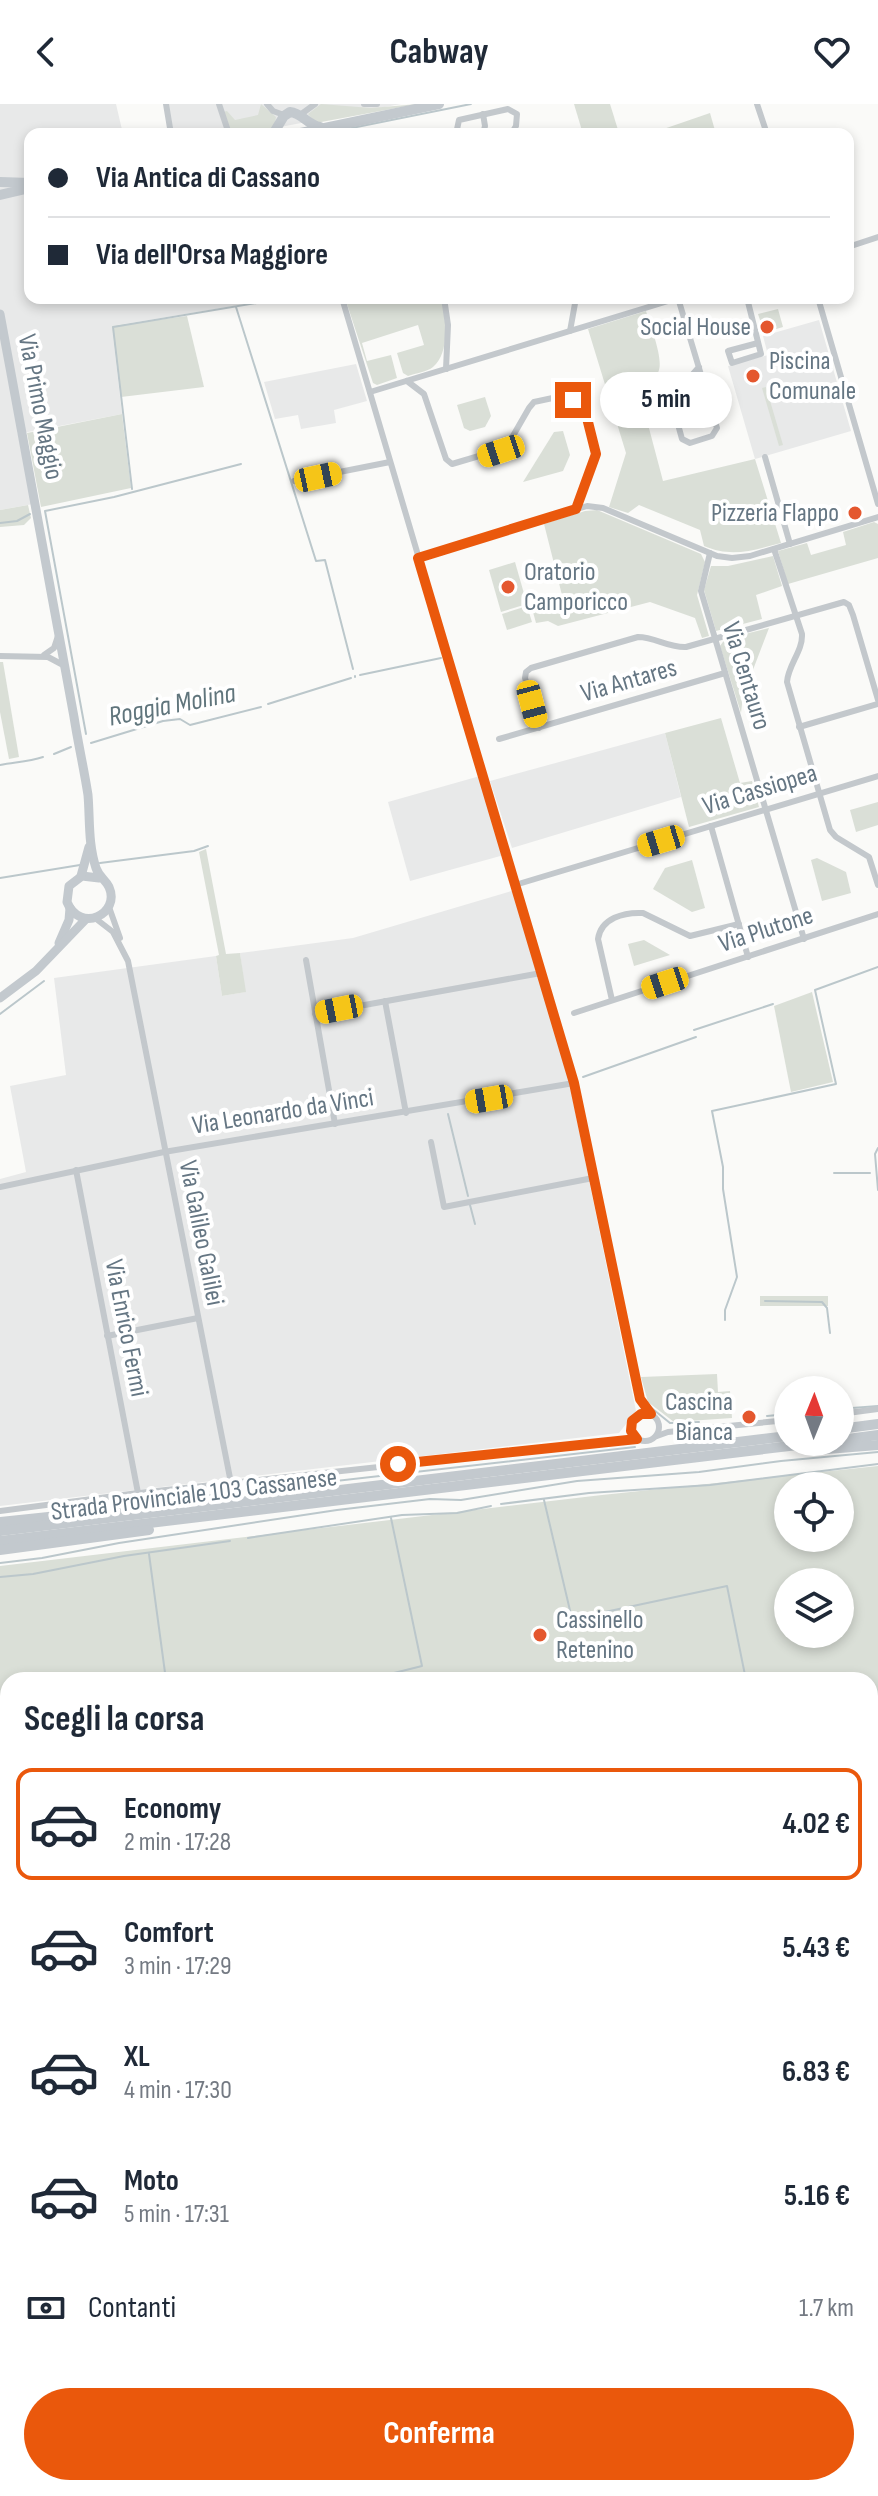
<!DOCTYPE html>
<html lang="it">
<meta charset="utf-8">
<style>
body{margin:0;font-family:"Sofia Sans Condensed",sans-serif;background:#f2f2f3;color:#1f2937;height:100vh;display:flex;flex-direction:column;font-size:30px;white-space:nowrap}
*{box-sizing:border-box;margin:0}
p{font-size:26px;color:#747a83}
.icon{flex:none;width:44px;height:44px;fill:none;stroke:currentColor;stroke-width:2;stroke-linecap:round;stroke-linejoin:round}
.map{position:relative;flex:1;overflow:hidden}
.details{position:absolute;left:0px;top:1568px;width:878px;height:824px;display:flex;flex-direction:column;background:#fff;border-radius:24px 24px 0 0;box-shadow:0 4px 12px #0003}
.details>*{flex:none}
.top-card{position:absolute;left:24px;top:24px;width:830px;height:176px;border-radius:16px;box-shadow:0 4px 12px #0003;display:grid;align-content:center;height:176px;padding:0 24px;background:#fff}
.needle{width:52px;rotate:1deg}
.buttons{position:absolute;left:774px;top:1272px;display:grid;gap:16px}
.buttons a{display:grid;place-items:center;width:80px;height:80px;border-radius:50%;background:#fff;box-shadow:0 4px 12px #0003;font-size:40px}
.end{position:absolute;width:36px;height:36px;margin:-18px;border:10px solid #ea580c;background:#fff;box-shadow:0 0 0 4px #fff}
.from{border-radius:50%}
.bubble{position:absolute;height:56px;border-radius:28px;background:#fff;box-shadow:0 4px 12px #0003;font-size:26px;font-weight:700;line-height:56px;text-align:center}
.car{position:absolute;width:24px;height:48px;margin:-24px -12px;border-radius:10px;box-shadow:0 0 6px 2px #0007;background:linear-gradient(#f5c518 24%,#345 0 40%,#f5c518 0 76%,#345 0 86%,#f5c518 0)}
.top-card b{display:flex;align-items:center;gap:28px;height:76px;font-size:30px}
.top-card b+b{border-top:2px solid #e0e1e3}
.top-card i{width:20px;height:20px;background:#1f2937}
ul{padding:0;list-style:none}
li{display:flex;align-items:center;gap:24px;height:112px;margin:0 16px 12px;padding:0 8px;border:4px solid transparent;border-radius:16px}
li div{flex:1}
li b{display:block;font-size:30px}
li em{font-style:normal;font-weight:700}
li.active{border-color:#ea580c}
li>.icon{width:72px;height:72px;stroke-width:1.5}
h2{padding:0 24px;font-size:36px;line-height:96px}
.pay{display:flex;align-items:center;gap:20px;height:88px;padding:0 24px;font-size:30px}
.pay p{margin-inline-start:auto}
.button{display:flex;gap:16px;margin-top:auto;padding:16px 24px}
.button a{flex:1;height:92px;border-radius:48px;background:#ea580c;color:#fff;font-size:32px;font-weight:700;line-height:92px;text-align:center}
header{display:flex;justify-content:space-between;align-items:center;height:104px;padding:0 24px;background:#fff;font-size:36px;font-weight:700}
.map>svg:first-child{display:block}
.built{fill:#e8e9e9}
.green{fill:#dadfd7;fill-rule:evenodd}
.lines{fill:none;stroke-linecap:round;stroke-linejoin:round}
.stream{stroke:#bbc7cb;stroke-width:2}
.minor{stroke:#c3c8cc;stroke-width:6}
.secondary{stroke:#c3c9ce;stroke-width:9}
.primary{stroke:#c3c9ce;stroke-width:10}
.trunk{stroke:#c3c9ce;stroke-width:10}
.route{stroke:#ea580c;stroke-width:10}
.poi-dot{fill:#e4572e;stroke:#fff;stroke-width:3}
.labels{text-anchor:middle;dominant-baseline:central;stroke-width:8;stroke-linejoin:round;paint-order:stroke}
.poi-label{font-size:26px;fill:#657683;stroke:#fff;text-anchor:end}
.street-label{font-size:26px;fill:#657683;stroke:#fff}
.water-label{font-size:28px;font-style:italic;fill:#60757c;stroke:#fff}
</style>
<header><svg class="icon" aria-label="back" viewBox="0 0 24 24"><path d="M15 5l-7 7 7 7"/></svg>Cabway<svg class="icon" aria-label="heart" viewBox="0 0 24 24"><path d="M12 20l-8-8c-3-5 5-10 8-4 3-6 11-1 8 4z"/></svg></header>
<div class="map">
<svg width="878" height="2392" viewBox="0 0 878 2392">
<rect width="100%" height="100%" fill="#fafaf8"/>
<!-- built -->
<g class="built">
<polygon points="0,0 116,0 123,30 30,30 30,194 282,194 112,222 122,310 23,329 17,326 33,400 0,406"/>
<polygon points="168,0 401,0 243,30 172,30"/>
<polygon points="819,216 851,327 755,355 728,262 768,251 763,232"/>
<polygon points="356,260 367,297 334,306 336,319 301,325 298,311 275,315 264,278"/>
<polygon points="665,629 681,693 512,744 490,677"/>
<polygon points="480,672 504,751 410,777 388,698"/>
<polygon points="515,786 565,958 636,1307 619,1329 0,1402 0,1075 26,1068 10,982 66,971 54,874 216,852 222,892 245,888 240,849 353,834"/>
</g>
<!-- green -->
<g class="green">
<polygon points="261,0 276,13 274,25 232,30 223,8 227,7 235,16 258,11"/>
<polygon points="321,0 371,4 418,0 316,19 308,10"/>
<polygon points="574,0 610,0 619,29 583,30"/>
<polygon points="710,9 716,30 649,30"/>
<path d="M345 194H442C445 213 451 248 433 263 427 268 416 269 408 272L403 269 397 249 424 241 418 221 362 239 367 257 391 251 397 274 377 281 373 279Z"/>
<polygon points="778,205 783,223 773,226 770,217 761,219 758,210"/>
<path d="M646 207C650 221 663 253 659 266 656 277 645 283 641 294L663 377 755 355 781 439C753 446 732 454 704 442L700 426 639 401 628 409 609 403 626 349 588 225Z"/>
<polygon points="187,212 204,283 121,293 112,222"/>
<polygon points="766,283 783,341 779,342 762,284"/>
<polygon points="485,293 491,312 485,323 470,327 464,324 457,301"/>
<polygon points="122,310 131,384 41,403 27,329"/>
<polygon points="563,327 570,351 563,367 523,378 554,328"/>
<polygon points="28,401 31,414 24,421 0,423 0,406"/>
<polygon points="597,406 701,450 705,458 697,491 709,532 702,534 695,514 650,498 558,522 548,517 536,519 533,508 564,499 544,420 585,407"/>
<polygon points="874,418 878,420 878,454 788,480 778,447 807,439 811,451 846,441 843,428"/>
<polygon points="773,452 782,482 756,491 762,515 716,527 704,486 711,462 728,462"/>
<polygon points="515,458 527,500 501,508 489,466"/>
<polygon points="527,502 532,518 507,526 502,510"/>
<polygon points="769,524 743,592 741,609 720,542 725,535"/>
<polygon points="0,558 3,558 19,653 9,655 0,608"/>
<polygon points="721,614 740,679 752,677 759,703 689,723 665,629"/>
<polygon points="878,698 878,721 856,728 850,706"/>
<polygon points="206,745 226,850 240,849 246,888 222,892 216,852 219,851 199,748"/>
<polygon points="817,754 846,768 851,789 822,797 811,756"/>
<polygon points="692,756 705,804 692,808 653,785 665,764"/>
<polygon points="644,836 670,851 634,862 628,840"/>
<polygon points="812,888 833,978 791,988 774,902"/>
<rect x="760" y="1192" width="68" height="10"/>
<polygon points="717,1270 718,1288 730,1287 732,1314 674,1318 648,1298 641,1273"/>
<path d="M878 1362V2392H0V1462L602 1391ZM840 1382V1434H788V1382ZM788 1478H840V1530H788ZM870 1576V2384H8V1576Z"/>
</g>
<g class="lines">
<!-- stream -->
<g class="stream">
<polyline points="322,30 471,0"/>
<polyline points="236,203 316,457 325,456 353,565"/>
<polyline points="132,385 113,223 286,194"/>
<polyline points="0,419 17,417 30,410"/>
<polyline points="360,571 441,554"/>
<polyline points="355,572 355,573"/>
<polyline points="268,600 351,574"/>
<polyline points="86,630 45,407 114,393 241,360"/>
<polyline points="91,639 163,617 180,615 190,621 261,603"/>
<polyline points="54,650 71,643"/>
<path d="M0 661C15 658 28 658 43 653"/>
<polyline points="100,759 194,747 208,742"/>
<polyline points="0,774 80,761"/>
<polyline points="0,910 44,877"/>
<polyline points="694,926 773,900"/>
<polyline points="583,973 696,933"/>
<polyline points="448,1010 468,1092"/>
<polyline points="878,1044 875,1050 878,1086"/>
<polyline points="834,1069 870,1069"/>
<polyline points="470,1101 475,1120"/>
<polyline points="765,1197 822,1198 827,1204 830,1229"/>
<polyline points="725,1216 725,1206 737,1173 723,1085 723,1063 712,1007 836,980 815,886 878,863"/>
<polyline points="649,1302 670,1319 699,1318"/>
<polyline points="852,1304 878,1302"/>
<polyline points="840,1305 846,1305"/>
<polyline points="767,1312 788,1310"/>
<polyline points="544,1396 572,1515 727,1482 746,1576"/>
<polyline points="143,1399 635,1343"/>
<polyline points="501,1400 589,1389 710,1381 878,1360"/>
<polyline points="248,1434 402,1411 457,1409 491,1402"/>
<polyline points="149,1450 166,1576"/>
<polyline points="0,1459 42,1454 119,1439 337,1406 430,1395 461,1396 577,1377 699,1368 781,1357 878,1348"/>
<polyline points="0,1473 33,1470 124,1452 230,1437"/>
<polyline points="383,1576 382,1572 422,1562 391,1414"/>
<polyline points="870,1643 878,1641"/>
<polyline points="0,1734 8,1732"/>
<polyline points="0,1748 8,1768"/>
<polyline points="870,1909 878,1907"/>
<polyline points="870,2082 878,2080"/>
<polyline points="0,2264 8,2263"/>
<polyline points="243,2384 247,2392"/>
</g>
<!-- minor -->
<g class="minor">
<polyline points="166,0 171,30"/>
<polyline points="219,0 229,30"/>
<polyline points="267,0 273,7 284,11"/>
<polyline points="364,0 377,0"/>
<polyline points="757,0 767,30"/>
<polyline points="300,11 315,0"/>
<polyline points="456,30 459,16 508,5 517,10 516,22 511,30"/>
<polyline points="483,30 485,22 483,10"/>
<polyline points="848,143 878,133"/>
<polyline points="342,194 574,979 640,1295 651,1310"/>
<polyline points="444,194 448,221 446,265"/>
<polyline points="747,194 761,250 732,259 728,247 758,239"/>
<polyline points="818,194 878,400"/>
<polyline points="570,227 576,194"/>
<polyline points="407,277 424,290 446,355 452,360 506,344 529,304 534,298 562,292 581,302 587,312 596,352 576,405"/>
<polyline points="370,288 678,194 717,324 712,332 690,339 682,335 671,295 699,263"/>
<polyline points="765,353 790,440"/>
<polyline points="294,377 390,358"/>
<path d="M774 445 802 530C803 547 788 561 787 578L830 726 836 733 869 753 878 781"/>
<polyline points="710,449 701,487 804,835"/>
<polyline points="418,454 587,402 603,404 717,452 732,454 750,452 878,413"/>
<polyline points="44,551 54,544 58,532"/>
<polyline points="0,552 48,553 63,561"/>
<polyline points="799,623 878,600"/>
<path d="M539 624 525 574 526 568 531 564 638 533C655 533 669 544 686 543L844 498 849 501 853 511 878 596"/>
<polyline points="499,635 725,569"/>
<polyline points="711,722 748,853"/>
<polyline points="515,781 878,672"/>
<polyline points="109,803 120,834"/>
<polyline points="95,814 113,828 128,857 231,1379"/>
<polyline points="306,856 335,1020"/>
<path d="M612 896 598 835C601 814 624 808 643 809L690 832 739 820"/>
<polyline points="385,897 406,1009"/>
<polyline points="574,909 878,810"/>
<polyline points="315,910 541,869"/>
<polyline points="431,1038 444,1103 593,1074"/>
<polyline points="76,1066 138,1389"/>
<polyline points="0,1083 164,1048 574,979"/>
<polyline points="107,1232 198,1214"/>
<circle cx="645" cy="1323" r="14"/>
<polyline points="840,1310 878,1305"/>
<polyline points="657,1332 668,1328 788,1316"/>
<polyline points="0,1407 138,1389 637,1335"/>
</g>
<!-- secondary -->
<g class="secondary">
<path d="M0 210C25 344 49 478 74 613 78 639 84 665 88 691 90 715 88 740 96 764 99 773 105 775 109 783 121 810 80 830 67 798L69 782 82 772 99 774"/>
<polyline points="81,772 89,743"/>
<polyline points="59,839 69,816 70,804"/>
<polyline points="0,894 36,867 86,815"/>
</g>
<!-- primary -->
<g class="primary">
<path d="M273 30 284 12 290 8C302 9 308 21 320 23"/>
<polyline points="296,30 439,0"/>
<polyline points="0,78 30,79"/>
<polyline points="0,91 30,84"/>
</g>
<!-- trunk -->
<g class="trunk">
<polyline points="840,1325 878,1320"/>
<polyline points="840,1336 878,1331"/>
<polyline points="814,1346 878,1341"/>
<polyline points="0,1418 144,1403"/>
<polyline points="0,1427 788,1332"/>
<polyline points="0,1437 823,1338"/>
<polyline points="0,1446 149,1426"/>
</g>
</g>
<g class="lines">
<!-- route -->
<polyline class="route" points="398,1360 637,1335 631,1327 632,1317 641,1310 651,1310 640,1295 574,979 418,454 576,405 596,350 586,310 573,296"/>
</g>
<!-- markers -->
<g class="poi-dot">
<circle cx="767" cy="223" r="8"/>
<circle cx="753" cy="272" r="8"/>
<circle cx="855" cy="409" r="8"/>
<circle cx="508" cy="483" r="8"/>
<circle cx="749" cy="1313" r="8"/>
<circle cx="540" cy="1531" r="8"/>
</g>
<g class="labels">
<!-- poi labels -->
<g class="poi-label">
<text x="751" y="223">Social House</text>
<text x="769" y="257" text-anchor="start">Piscina<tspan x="769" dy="30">Comunale</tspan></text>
<text x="839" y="409">Pizzeria Flappo</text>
<text x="524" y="468" text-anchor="start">Oratorio<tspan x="524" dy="30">Camporicco</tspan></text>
<text x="733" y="1298">Cascina<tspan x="733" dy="30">Bianca</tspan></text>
<text x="556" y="1516" text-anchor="start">Cassinello<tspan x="556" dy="30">Retenino</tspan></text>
</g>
<!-- street labels -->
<g class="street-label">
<text transform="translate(40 303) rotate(79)">Via Primo Maggio</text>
<text transform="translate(746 572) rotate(73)">Via Centauro</text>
<text transform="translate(629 577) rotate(-16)">Via Antares</text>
<text transform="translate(760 686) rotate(-17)">Via Cassiopea</text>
<text transform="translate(766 826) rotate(-18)">Via Plutone</text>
<text transform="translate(283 1008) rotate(-9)">Via Leonardo da Vinci</text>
<text transform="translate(201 1129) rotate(79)">Via Galileo Galilei</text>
<text transform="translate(126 1224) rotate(79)">Via Enrico Fermi</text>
<text transform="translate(194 1391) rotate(-7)">Strada Provinciale 103 Cassanese</text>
</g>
<!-- water labels -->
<g class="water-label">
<text transform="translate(172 601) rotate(-11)">Roggia Molina</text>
</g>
</g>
</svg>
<div class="buttons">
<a><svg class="needle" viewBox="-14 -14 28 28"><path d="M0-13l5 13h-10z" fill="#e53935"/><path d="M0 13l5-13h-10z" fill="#747a83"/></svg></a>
<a><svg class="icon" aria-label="locate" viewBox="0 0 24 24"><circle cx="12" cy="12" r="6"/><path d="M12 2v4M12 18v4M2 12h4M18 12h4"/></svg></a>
<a><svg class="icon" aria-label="layers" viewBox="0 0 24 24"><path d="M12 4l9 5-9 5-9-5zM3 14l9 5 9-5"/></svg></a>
</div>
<i class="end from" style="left:398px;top:1360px"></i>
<i class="end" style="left:573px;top:296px"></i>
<div class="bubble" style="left:600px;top:268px;width:132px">5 min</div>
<i class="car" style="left:501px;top:347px;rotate:252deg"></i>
<i class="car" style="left:318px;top:373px;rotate:78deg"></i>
<i class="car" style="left:532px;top:600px;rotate:165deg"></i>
<i class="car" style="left:661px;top:737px;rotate:253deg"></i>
<i class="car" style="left:665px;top:879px;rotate:252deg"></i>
<i class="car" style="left:339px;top:905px;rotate:259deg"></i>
<i class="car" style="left:489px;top:995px;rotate:260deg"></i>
<div class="top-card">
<b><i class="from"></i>Via Antica di Cassano</b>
<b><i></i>Via dell'Orsa Maggiore</b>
</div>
<section class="details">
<h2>Scegli la corsa</h2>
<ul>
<li class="active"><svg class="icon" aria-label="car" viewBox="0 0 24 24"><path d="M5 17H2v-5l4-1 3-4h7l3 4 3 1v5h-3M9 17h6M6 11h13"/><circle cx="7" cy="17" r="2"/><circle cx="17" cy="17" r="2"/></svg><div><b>Economy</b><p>2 min · 17:28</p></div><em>4.02 €</em></li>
<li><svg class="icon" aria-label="car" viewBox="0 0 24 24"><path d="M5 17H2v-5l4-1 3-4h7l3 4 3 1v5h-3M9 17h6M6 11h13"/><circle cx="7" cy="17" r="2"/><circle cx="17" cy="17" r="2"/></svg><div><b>Comfort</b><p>3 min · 17:29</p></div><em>5.43 €</em></li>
<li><svg class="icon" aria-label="car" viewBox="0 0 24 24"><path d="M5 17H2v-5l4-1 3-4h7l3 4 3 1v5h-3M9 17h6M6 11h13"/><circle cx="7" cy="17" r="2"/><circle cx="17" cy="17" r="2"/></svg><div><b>XL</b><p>4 min · 17:30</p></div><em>6.83 €</em></li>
<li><svg class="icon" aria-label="car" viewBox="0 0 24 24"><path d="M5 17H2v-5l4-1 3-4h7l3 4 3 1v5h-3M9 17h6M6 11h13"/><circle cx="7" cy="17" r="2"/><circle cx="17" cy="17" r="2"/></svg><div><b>Moto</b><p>5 min · 17:31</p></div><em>5.16 €</em></li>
</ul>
<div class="pay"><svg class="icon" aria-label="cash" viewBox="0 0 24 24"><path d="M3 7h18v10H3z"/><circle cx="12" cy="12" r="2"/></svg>Contanti<p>1.7 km</p></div>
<div class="button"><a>Conferma</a></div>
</section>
</div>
